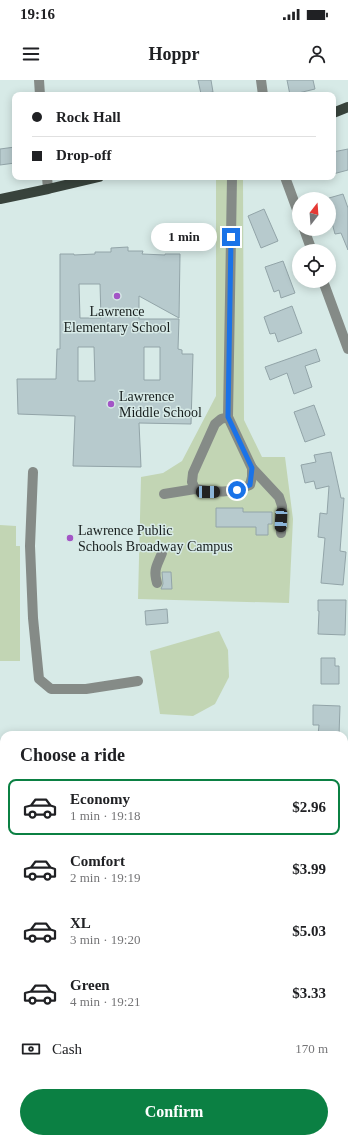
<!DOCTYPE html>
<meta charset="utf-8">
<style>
body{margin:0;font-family:"Times New Roman",serif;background:#f6f6f6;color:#202124;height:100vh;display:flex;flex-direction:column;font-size:15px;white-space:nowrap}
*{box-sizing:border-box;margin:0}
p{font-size:13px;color:#757577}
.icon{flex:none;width:22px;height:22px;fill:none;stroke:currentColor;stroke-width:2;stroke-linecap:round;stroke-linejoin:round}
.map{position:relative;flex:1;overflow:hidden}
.details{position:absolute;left:0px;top:651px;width:348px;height:412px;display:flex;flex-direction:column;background:#fff;border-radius:12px 12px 0 0;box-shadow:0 2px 10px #0003}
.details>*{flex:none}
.hud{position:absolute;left:12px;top:12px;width:324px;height:88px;border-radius:8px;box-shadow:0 2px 10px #0003;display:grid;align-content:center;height:88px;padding:0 20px;background:#fff}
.needle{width:26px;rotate:17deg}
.controls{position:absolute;left:292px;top:112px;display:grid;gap:8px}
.controls a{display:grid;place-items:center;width:44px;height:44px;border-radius:50%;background:#fff;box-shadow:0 2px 10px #0003;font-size:20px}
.end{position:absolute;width:18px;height:18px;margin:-9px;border:5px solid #1a73e8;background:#fff;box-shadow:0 0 0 2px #fff}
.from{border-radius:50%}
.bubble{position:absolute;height:28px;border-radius:14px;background:#fff;box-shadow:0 2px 10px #0003;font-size:13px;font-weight:600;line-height:28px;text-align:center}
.car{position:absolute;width:12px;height:24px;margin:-12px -6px;border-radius:5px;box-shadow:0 0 3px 1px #0007;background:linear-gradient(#222 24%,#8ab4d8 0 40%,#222 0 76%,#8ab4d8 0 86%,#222 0)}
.hud b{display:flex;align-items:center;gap:14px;height:38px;font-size:15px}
.hud b+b{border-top:1px solid #e0e0e0}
.hud i{width:10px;height:10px;background:#202124}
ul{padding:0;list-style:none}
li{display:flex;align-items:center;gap:12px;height:56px;margin:0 8px 6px;padding:0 12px;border:2px solid transparent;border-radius:8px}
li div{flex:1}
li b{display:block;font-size:15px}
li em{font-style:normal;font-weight:600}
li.current{border-color:#0b8043}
li>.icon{width:36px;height:36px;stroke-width:1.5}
h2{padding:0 20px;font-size:18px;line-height:48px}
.pay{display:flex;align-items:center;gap:10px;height:44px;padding:0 20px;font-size:15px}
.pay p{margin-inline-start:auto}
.action{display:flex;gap:8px;margin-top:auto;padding:8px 20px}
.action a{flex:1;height:46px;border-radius:24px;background:#0b8043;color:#fff;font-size:16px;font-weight:600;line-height:46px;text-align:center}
.status{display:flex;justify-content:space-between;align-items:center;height:28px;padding:0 20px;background:#fff;direction:ltr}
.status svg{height:11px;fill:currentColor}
header{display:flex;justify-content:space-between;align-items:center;height:52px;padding:0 20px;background:#fff;font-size:18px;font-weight:600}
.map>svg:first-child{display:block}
.green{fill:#c2d5b4}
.building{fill:#b7cacd;stroke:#92a4a8;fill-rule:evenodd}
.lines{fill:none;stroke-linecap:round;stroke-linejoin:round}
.minor{stroke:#858b87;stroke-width:10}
.major{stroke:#38433c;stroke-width:10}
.route{stroke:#1a73e8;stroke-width:5}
.poi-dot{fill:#a355c6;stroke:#d7eae7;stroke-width:1.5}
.labels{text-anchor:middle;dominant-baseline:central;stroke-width:3;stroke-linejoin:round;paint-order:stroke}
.poi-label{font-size:14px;fill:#171e1d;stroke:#d7eae7;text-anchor:start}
</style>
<div class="status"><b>19:16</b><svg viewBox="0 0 49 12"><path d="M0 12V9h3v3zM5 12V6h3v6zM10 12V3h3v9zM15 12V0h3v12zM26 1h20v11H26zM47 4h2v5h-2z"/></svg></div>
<header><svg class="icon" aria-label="menu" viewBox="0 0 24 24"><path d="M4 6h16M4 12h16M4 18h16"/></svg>Hoppr<svg class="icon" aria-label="person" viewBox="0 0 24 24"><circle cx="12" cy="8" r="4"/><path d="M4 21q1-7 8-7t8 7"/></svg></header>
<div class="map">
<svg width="348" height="1063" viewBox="0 0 348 1063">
<rect width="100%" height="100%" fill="#d7eae7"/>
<!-- green -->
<g class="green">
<polygon points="216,97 243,97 244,340 262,377 285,377 293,439 289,523 138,519 141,397 163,393 182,381 216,316"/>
<polygon points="0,445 16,446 16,466 20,466 20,581 0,581"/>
<polygon points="219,551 228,570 229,597 215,624 193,636 160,634 150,571"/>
<rect x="0" y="662" width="4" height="86"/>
</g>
<!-- building -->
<g class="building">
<polygon points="198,0 211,0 213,12 201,14"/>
<polygon points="287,0 313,0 315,9 290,15"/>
<polygon points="15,67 15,83 0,85 0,69"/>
<polygon points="348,69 348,90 333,94 333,72"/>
<polygon points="343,114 348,128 348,170 341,153 335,154 329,132 329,118"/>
<polygon points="264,129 278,161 261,168 248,136"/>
<path d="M128 167V171H143L142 174 165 175V174H180L179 238 139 216V239H179L178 269 182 270V274H193L191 344 139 343 141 387 73 386 75 336 18 334 17 299H56L57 269H60V174H74V175L95 174V172H111V168ZM79 204H100L101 238H80ZM78 267H94L95 301H78ZM144 267H160V300H144Z"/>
<polygon points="283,181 295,213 281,218 279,210 274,212 265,187"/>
<polygon points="292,226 302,253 278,262 275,253 270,254 264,237"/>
<polygon points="316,269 320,281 305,286 312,307 294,314 287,293 270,300 265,287"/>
<polygon points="314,325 325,355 305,362 294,332"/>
<polygon points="331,372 341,418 344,418 340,471 346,472 343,505 321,503 325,458 318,457 320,433 327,434 329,406 316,409 314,401 305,403 301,385 316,382 314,375"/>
<polygon points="216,428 243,428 243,432 272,432 272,444 268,444 268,455 256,455 256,447 216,447"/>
<polygon points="162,492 171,492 172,509 161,509 163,504"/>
<polygon points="318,520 346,520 345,555 318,554 319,531 318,531"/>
<polygon points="167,529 168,543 146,545 145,531"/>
<polygon points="321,578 335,578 335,586 339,586 339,604 321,604"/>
<polygon points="313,625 340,626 339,655 318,655 319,645 313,645"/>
</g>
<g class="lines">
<!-- minor -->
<g class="minor">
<polyline points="39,0 40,15"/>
<polyline points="261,0 263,15"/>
<polyline points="47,97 48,109"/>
<polyline points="285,97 299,135"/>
<polyline points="304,149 312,171"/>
<polyline points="323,201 348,269"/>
<path d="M228 337 221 339 215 344 193 393 192 402 195 409C215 413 231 413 250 405L252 397V388L228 337 232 97"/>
<polyline points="252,388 279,417 282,426 281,453"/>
<polyline points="33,392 30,466 33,538 39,599 51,609 86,609 138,601"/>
<polyline points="164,414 195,409"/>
<path d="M157 503C153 489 157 486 162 473"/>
<polyline points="0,891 4,891"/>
<polyline points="344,894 348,894"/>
<polyline points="0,1048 4,1048"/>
<polyline points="344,1052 348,1052"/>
<polyline points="289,1063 289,1059"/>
</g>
<!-- major -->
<g class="major">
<polyline points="333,33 348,27"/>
<polyline points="0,119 48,109 99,97"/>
<polyline points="0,788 4,788"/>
<polyline points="344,789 348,789"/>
<polyline points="0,802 4,802"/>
<polyline points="344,802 348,802"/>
</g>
</g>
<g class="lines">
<!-- route -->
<polyline class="route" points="231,157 228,337 252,388 250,405 237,410"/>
</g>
<!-- markers -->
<g class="poi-dot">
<circle cx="117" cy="216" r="4"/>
<circle cx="111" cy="324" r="4"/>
<circle cx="70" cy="458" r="4"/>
</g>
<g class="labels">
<!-- poi labels -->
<g class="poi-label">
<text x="117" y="231" text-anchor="middle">Lawrence<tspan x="117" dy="16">Elementary School</tspan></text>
<text x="119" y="316">Lawrence<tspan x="119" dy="16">Middle School</tspan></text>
<text x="78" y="450">Lawrence Public<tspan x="78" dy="16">Schools Broadway Campus</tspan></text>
</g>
</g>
</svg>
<div class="controls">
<a><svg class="needle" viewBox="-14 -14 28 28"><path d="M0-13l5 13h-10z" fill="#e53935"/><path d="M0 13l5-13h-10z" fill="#757577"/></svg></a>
<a><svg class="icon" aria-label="locate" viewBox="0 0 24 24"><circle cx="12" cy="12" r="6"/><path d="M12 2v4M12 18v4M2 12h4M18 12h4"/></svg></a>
</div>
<i class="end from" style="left:237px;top:410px"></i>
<i class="end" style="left:231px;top:157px"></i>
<div class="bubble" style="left:151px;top:143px;width:66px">1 min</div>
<i class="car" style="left:208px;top:412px;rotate:90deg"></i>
<i class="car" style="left:281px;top:440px;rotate:183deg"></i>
<div class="hud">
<b><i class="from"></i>Rock Hall</b>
<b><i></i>Drop-off</b>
</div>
<section class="details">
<h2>Choose a ride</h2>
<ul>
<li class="current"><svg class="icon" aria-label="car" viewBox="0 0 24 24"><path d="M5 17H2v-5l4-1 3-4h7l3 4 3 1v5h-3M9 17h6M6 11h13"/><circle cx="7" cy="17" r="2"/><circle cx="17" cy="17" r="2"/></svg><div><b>Economy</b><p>1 min · 19:18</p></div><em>$2.96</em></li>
<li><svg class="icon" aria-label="car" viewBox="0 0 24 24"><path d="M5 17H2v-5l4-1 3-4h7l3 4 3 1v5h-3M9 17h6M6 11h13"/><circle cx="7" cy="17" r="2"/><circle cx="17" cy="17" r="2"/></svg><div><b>Comfort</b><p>2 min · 19:19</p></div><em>$3.99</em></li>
<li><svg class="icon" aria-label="car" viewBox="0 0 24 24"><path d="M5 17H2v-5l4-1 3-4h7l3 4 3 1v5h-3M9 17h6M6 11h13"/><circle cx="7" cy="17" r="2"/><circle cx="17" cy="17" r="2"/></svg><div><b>XL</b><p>3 min · 19:20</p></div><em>$5.03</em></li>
<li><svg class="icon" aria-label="car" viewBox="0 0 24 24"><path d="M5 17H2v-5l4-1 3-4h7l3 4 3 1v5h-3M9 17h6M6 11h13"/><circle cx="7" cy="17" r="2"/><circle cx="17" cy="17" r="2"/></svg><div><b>Green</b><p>4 min · 19:21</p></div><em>$3.33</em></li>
</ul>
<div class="pay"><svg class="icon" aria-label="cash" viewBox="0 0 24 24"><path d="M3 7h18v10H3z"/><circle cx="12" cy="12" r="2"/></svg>Cash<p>170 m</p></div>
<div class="action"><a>Confirm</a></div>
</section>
</div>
